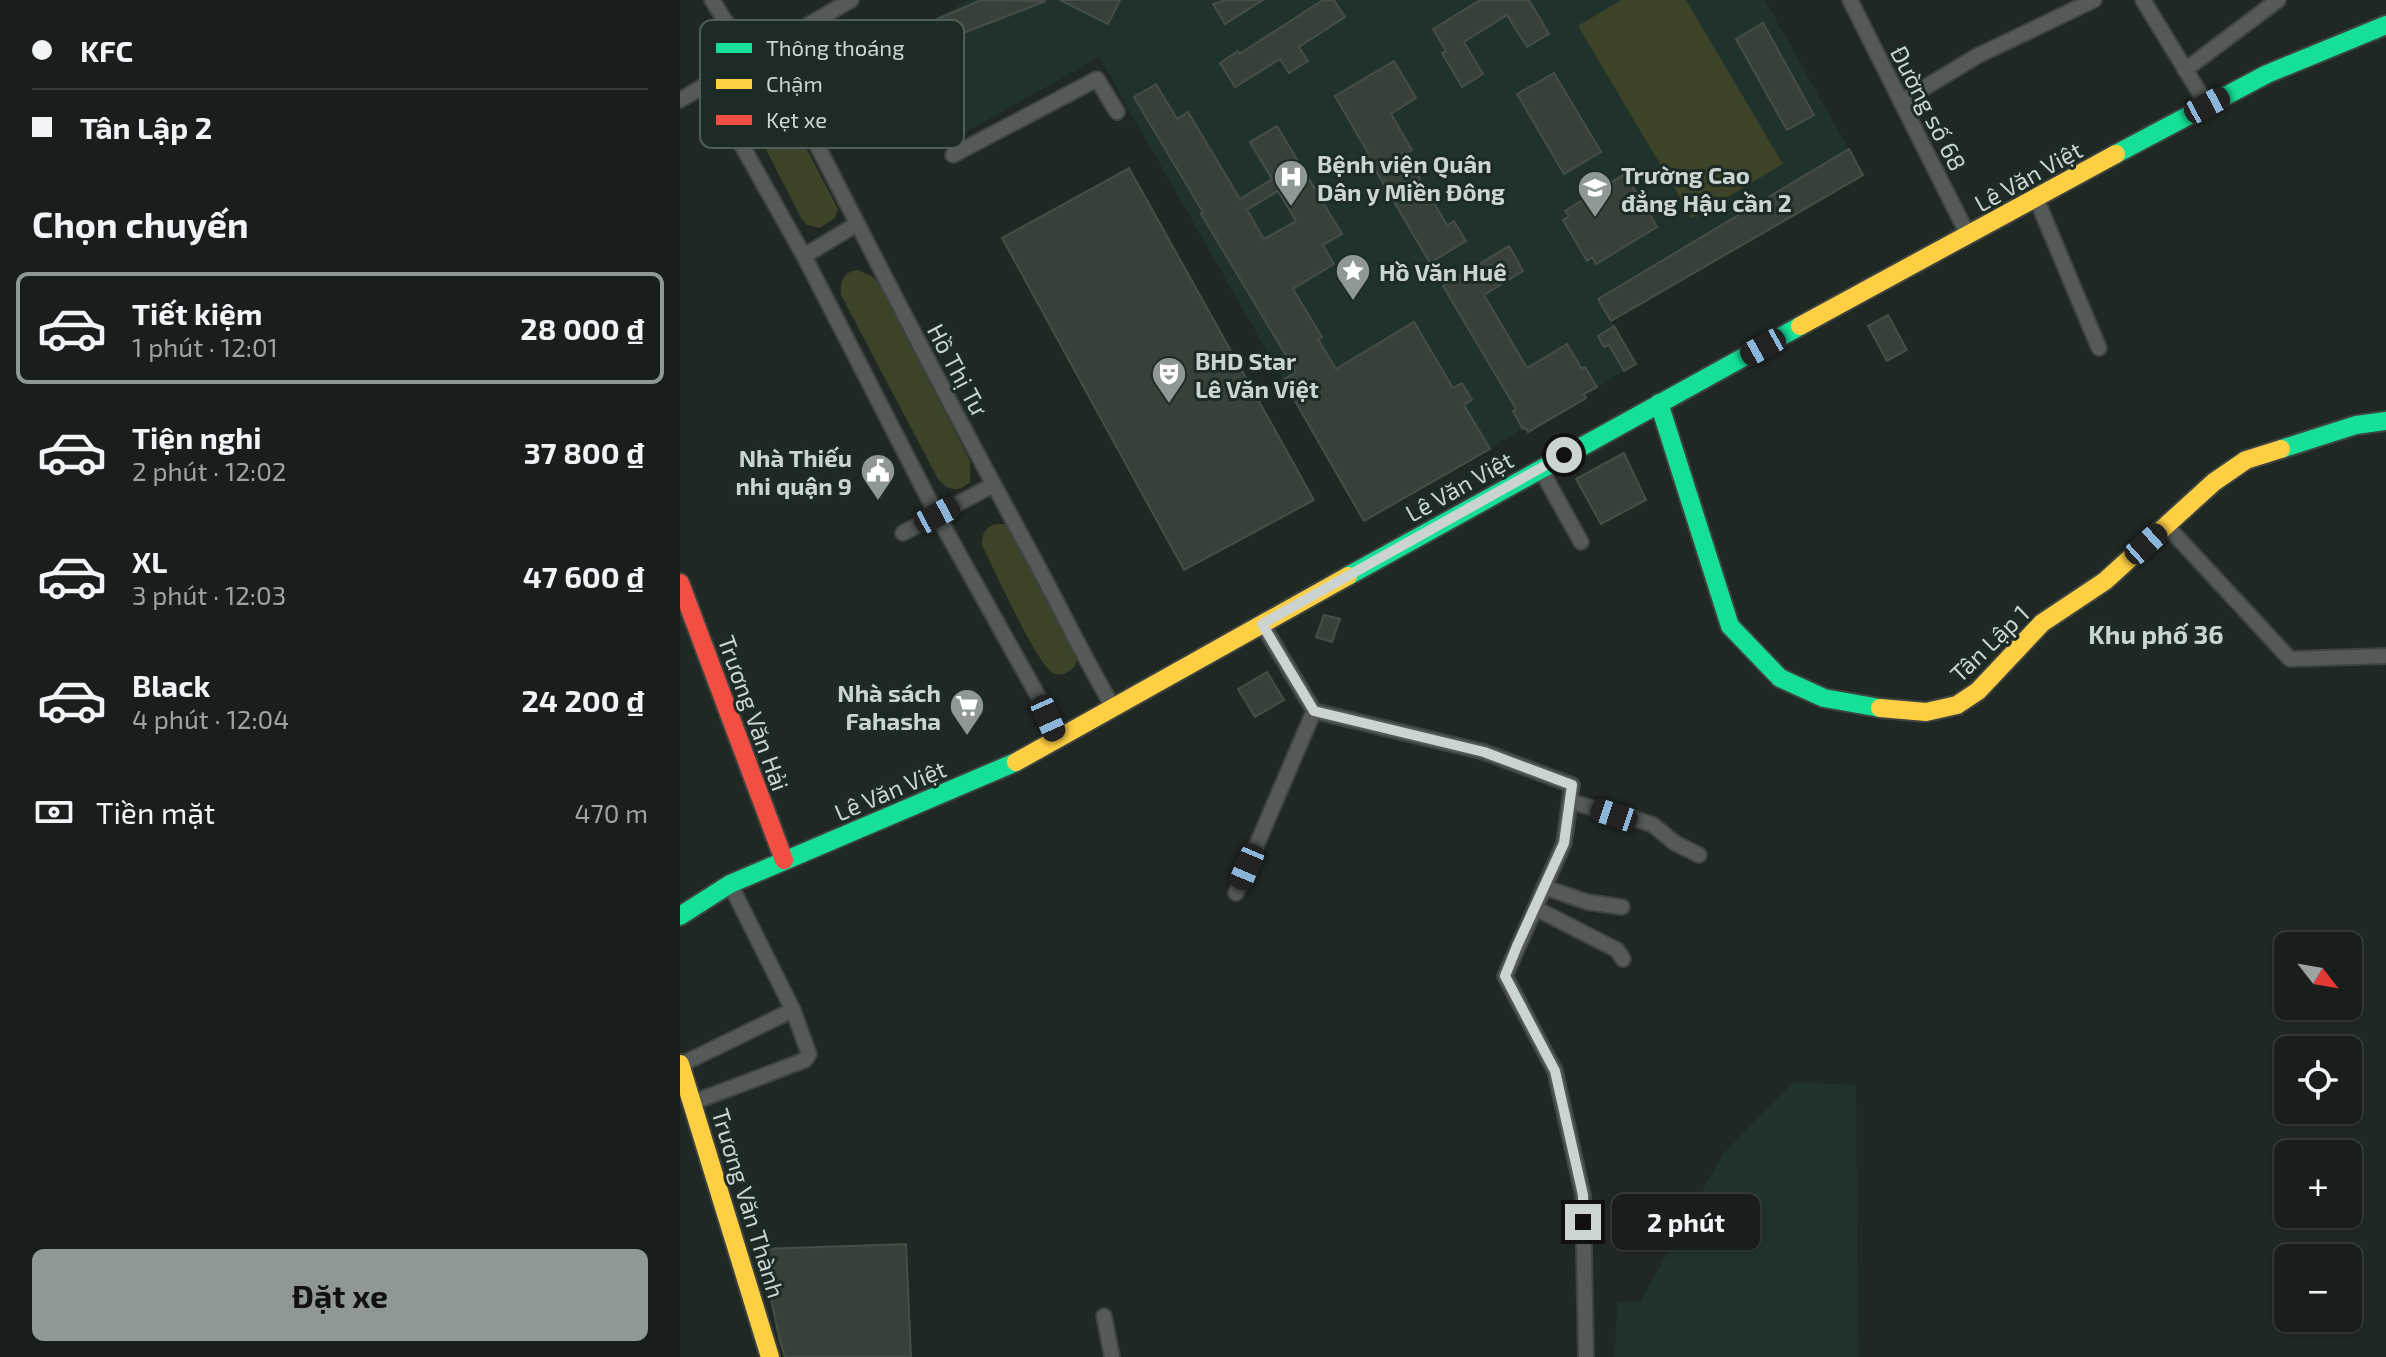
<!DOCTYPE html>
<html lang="vi">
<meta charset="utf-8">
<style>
body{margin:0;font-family:"Exo 2",sans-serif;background:#252b28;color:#f1f3f6;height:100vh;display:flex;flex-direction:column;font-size:30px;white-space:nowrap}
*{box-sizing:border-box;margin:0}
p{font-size:26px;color:#9fa2a3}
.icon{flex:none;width:44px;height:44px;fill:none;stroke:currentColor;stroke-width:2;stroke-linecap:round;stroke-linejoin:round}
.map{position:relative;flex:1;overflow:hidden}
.drawer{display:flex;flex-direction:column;background:#181e1b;width:680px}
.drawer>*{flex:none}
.hud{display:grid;align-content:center;height:176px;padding:0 32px;background:#181e1b}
.needle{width:52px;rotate:121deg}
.controls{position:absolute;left:1594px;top:932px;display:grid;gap:16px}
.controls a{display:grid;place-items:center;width:88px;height:88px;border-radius:12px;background:#181e1b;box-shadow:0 2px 6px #0004,0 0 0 2px #363c3a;font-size:40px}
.end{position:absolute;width:36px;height:36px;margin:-18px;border:10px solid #cbd4d0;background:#111;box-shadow:0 0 0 4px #111}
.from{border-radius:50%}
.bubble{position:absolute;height:56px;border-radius:12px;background:#181e1b;box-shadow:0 2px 6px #0004,0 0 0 2px #363c3a;font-size:26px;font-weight:700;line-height:56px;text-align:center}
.car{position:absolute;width:24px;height:48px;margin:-24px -12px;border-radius:10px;box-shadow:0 0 6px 2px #0007;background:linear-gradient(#222 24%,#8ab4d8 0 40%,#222 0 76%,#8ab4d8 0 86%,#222 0)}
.hud b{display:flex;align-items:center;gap:28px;height:76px;font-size:30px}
.hud b+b{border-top:2px solid #363c3a}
.hud i{width:20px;height:20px;background:#f1f3f6}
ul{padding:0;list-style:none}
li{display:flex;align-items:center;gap:24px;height:112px;margin:0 16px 12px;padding:0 16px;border:4px solid transparent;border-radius:12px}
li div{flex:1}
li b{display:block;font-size:30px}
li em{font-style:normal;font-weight:700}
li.current{border-color:#8f9894}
li>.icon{width:72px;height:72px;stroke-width:1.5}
h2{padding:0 32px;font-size:36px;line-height:96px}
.pay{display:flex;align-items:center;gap:20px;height:88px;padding:0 32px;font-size:30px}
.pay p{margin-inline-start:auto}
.cta{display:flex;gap:16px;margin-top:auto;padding:16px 32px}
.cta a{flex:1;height:92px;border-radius:12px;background:#8f9894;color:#111;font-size:32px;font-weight:700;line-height:92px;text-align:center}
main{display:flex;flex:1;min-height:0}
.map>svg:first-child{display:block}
.built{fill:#1f332c}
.green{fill:#3d4328}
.building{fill:#384139;stroke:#474d49;stroke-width:2;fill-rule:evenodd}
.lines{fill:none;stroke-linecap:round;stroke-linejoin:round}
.street-casing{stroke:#3c4340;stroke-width:18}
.fast-casing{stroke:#3c4340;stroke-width:22}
.slow-casing{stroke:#3c4340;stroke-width:22}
.jam-casing{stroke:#3c4340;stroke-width:22}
.street{stroke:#555a58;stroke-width:14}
.fast{stroke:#16e098;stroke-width:18}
.slow{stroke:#ffcf43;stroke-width:18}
.jam{stroke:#f24e42;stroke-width:18}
.route{stroke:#cbd4d0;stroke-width:10}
.labels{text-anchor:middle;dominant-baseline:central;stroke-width:6;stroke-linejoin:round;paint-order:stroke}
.street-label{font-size:24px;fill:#cbd4d0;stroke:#1c2b25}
.poi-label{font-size:24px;font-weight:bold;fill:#cbd4d0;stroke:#1c2b25;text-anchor:start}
.neighbourhood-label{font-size:26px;font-weight:bold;fill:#cbd4d0;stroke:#1c2b25}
.key{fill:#1c2b25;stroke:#515e58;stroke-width:2}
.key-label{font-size:22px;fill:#cbd4d0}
</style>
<main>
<section class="drawer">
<div class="hud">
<b><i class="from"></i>KFC</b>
<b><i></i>Tân Lập 2</b>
</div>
<h2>Chọn chuyến</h2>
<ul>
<li class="current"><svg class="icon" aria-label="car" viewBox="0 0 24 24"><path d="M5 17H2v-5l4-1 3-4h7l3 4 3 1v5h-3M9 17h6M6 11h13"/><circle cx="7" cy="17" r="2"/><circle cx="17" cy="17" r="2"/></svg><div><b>Tiết kiệm</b><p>1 phút · 12:01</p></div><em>28 000 ₫</em></li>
<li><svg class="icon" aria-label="car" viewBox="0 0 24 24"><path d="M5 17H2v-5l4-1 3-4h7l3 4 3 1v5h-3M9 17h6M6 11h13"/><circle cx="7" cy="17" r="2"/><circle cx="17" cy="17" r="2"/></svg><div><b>Tiện nghi</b><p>2 phút · 12:02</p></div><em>37 800 ₫</em></li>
<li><svg class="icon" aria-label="car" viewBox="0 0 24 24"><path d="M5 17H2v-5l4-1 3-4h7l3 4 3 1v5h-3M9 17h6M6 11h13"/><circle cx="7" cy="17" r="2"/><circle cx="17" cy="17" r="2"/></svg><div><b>XL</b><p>3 phút · 12:03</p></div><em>47 600 ₫</em></li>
<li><svg class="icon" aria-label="car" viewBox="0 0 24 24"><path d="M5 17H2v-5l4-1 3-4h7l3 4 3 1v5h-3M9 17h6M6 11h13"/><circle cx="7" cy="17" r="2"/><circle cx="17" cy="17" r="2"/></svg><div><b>Black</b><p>4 phút · 12:04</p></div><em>24 200 ₫</em></li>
</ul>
<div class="pay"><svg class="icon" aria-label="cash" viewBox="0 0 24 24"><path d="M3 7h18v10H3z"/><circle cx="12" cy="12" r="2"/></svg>Tiền mặt<p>470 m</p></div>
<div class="cta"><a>Đặt xe</a></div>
</section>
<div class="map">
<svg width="1706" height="1357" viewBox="0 0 1706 1357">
<rect width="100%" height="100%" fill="#202824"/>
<!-- built -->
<g class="built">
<polygon points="289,0 1085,0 1183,175 931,321 956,364 905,394 906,398 848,432 846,429 843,429 684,521 419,57 282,134 224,35"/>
<polygon points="1113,1082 1176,1085 1178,1357 935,1357 937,1302 960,1302 1043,1154"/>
</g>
<!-- green -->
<g class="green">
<polygon points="941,0 1006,0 1103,164 1012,218 898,26"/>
<path d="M85 96 96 97 101 100 158 209 155 218 140 228 127 225 121 218 70 118C70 107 74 100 85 96Z"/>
<path d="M178 270 193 277 199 284 290 461V482C278 493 268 491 258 479L161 295C160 281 163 272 178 270Z"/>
<path d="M316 524H328L397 653C397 660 397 665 391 670 387 674 379 676 373 673 357 665 313 567 302 545 302 534 305 527 316 524Z"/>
</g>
<!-- building -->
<g class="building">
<polygon points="301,0 366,1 247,47 239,27"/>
<polygon points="380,0 440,0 428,24"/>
<polygon points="545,0 583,0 545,24 533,4"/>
<polygon points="643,0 654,0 665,17 619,47 628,61 609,73 600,59 555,87 540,63 558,51 559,54"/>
<polygon points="800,0 849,0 869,34 847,47 827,15 784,42 803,74 782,87 762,53 766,51 753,29"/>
<polygon points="1083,23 1134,115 1107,130 1056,39"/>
<polygon points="714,61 736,98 711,114 732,150 725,154 767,225 774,221 786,241 750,263 686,154 688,153 655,96"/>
<polygon points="874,73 921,152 884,174 837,94"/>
<path d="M476 84 497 119 508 112 560 199 592 179 570 142 597 126 662 234 643 245 654 264 613 289 642 337 638 339 656 369 734 322 773 388 782 383 792 400 784 405 810 449 684 521 603 380 616 372 521 214 523 212 454 97ZM598 191 616 221 584 239 567 210Z"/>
<polygon points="1169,149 1183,175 931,321 918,299"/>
<polygon points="449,168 634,500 504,570 322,238"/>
<polygon points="945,174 977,227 916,264 912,257 907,261 883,220 889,216 885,211"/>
<polygon points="829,246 843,271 804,295 847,368 887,344 902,369 905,367 917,387 904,394 906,398 848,432 846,428 843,429 833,411 836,409 763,286"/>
<polygon points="1208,315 1227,350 1207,361 1188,326"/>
<polygon points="934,326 956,364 944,371 929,345 924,347 918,336"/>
<polygon points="944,453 966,500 921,524 896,479"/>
<polygon points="644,615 660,619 652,642 636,637"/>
<polygon points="587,672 604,700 575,717 558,689"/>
<polygon points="226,1244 231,1357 105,1357 100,1341 80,1249"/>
</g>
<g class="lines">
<defs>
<g id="street">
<polyline points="32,0 70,60"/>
<polyline points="1170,0 1288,235"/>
<polyline points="1463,0 1527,105"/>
<path d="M88 49C175 219 261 389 353 557 380 607 404 658 433 707"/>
<polyline points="1505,70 1598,0"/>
<polyline points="28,85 124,256 257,515 358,696 377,739"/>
<polyline points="0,100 171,0"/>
<polyline points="1221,102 1297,56 1414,0"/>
<polyline points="273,155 417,79 437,112"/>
<polyline points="1356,198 1419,348"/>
<polyline points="124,256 177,224"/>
<polyline points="860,468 901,542"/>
<polyline points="1486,525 1610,659 1706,656"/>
<polyline points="223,533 313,485"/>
<polyline points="582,624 634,711 804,752 892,785 884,843 825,976 875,1071 903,1195 906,1357"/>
<polyline points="890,801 934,815 945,815 973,825 995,843 1019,855"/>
<polyline points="864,887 907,902 942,907"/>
<polyline points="556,893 634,711"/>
<polyline points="855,908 937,950 943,959"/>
<polyline points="0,1065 113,1010"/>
<polyline points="14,1102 125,1060 129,1054 113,1010 50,884"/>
<polyline points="424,1316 432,1357"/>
</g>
<g id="fast">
<polyline points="1436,154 1587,74 1706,25"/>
<polyline points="979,403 1050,626 1100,678 1144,698 1200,708"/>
<polyline points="1601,449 1676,425 1706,421"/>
<polyline points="668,576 1120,326"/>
<polyline points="0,916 50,884 336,762"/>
</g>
<g id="slow">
<polyline points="1120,326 1436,154"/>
<polyline points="1200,708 1246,712 1277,705 1298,691 1362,623 1425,581 1534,482 1566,460 1601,449"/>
<polyline points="336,762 668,576"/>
<polyline points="0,1064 90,1357"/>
</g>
<polyline id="jam" points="0,583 104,860"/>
</defs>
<!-- street casing -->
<use href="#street" class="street-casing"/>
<!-- fast casing -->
<use href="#fast" class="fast-casing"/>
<!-- slow casing -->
<use href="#slow" class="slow-casing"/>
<!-- jam casing -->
<use href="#jam" class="jam-casing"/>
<!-- street -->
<use href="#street" class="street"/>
<!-- fast -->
<use href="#fast" class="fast"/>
<!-- slow -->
<use href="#slow" class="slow"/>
<!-- jam -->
<use href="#jam" class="jam"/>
</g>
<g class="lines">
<!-- route -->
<polyline class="route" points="884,455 582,624 634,711 804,752 892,785 884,843 837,946 825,976 875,1071 903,1195 903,1222"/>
</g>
<!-- icons -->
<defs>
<symbol id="hospital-pin" viewBox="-11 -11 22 30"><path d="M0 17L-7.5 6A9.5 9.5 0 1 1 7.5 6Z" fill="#8f9894" stroke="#1c2b25"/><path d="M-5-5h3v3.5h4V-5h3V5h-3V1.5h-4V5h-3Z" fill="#fff"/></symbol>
<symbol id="university-pin" viewBox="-11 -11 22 30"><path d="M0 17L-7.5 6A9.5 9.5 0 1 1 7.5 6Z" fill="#8f9894" stroke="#1c2b25"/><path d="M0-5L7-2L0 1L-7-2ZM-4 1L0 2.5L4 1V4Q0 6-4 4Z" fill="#fff"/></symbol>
<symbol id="sight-pin" viewBox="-11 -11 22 30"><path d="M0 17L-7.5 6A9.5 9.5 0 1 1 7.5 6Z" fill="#8f9894" stroke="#1c2b25"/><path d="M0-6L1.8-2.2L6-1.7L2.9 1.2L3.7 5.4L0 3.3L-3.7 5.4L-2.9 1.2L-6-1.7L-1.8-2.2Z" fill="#fff"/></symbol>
<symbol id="theatre-pin" viewBox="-11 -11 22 30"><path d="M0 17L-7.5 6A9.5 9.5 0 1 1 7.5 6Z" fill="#8f9894" stroke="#1c2b25"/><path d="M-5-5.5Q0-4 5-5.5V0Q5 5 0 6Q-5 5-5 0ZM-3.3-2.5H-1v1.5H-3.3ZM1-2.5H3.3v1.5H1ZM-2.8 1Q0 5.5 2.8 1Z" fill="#fff"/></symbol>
<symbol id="civic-pin" viewBox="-11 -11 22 30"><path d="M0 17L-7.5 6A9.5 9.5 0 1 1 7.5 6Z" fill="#8f9894" stroke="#1c2b25"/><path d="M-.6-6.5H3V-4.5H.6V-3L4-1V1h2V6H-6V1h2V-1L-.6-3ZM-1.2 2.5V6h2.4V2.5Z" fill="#fff"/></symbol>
<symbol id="supermarket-pin" viewBox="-11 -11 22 30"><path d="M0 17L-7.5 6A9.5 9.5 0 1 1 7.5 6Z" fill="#8f9894" stroke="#1c2b25"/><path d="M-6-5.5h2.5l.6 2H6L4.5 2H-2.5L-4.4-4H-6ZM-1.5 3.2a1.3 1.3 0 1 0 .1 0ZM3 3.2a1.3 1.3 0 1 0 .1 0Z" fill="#fff"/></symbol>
</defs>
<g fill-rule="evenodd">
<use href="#hospital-pin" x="591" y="157" width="40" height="54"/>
<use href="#university-pin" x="895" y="168" width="40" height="54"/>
<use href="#sight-pin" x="653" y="251" width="40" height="54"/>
<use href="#theatre-pin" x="469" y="354" width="40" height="54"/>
<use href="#civic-pin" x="178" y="451" width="40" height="54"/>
<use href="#supermarket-pin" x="267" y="686" width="40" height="54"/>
</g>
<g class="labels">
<!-- street labels -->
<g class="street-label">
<text transform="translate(1249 108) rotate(63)">Đường số 68</text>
<text transform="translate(1348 176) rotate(-29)">Lê Văn Việt</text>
<text transform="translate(278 369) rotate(62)">Hồ Thị Tư</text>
<text transform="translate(779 486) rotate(-29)">Lê Văn Việt</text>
<text transform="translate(1309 643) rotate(-44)">Tân Lập 1</text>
<text transform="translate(74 713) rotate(70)">Trương Văn Hải</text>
<text transform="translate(210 790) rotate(-23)">Lê Văn Việt</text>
<text transform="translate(69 1203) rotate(73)">Trương Văn Thành</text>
</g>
<!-- poi labels -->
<g class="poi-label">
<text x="637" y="163">Bệnh viện Quân<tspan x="637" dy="28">Dân y Miền Đông</tspan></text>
<text x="941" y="174">Trường Cao<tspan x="941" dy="28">đẳng Hậu cần 2</tspan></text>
<text x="699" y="271">Hồ Văn Huê</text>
<text x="515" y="360">BHD Star<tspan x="515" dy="28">Lê Văn Việt</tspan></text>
<text x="172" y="457" text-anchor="end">Nhà Thiếu<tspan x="172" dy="28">nhi quận 9</tspan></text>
<text x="261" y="692" text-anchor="end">Nhà sách<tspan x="261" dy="28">Fahasha</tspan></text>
</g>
<!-- neighbourhood labels -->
<g class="neighbourhood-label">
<text x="1476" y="633">Khu phố 36</text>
</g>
</g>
<!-- legend -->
<rect x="20" y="20" width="264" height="128" rx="12" class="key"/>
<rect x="36" y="43" width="36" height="10" fill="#16e098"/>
<rect x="36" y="79" width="36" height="10" fill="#ffcf43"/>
<rect x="36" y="115" width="36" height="10" fill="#f24e42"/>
<g class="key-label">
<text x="86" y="56">Thông thoáng</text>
<text x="86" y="92">Chậm</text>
<text x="86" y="128">Kẹt xe</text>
</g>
</svg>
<div class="controls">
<a><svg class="needle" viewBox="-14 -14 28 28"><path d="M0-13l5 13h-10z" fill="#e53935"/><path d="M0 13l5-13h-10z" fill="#9fa2a3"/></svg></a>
<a><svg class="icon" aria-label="locate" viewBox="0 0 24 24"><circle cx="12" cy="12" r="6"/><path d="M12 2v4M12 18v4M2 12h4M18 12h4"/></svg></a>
<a>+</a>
<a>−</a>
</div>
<i class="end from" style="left:884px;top:455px"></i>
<i class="end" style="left:903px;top:1222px"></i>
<div class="bubble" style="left:932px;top:1194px;width:148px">2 phút</div>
<i class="car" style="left:1527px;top:105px;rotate:62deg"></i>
<i class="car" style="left:1083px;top:347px;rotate:241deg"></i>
<i class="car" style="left:257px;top:515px;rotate:62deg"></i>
<i class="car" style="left:1466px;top:544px;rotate:48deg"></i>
<i class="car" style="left:368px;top:718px;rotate:156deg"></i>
<i class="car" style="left:934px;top:815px;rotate:288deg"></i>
<i class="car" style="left:567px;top:867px;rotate:203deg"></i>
</div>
</main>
